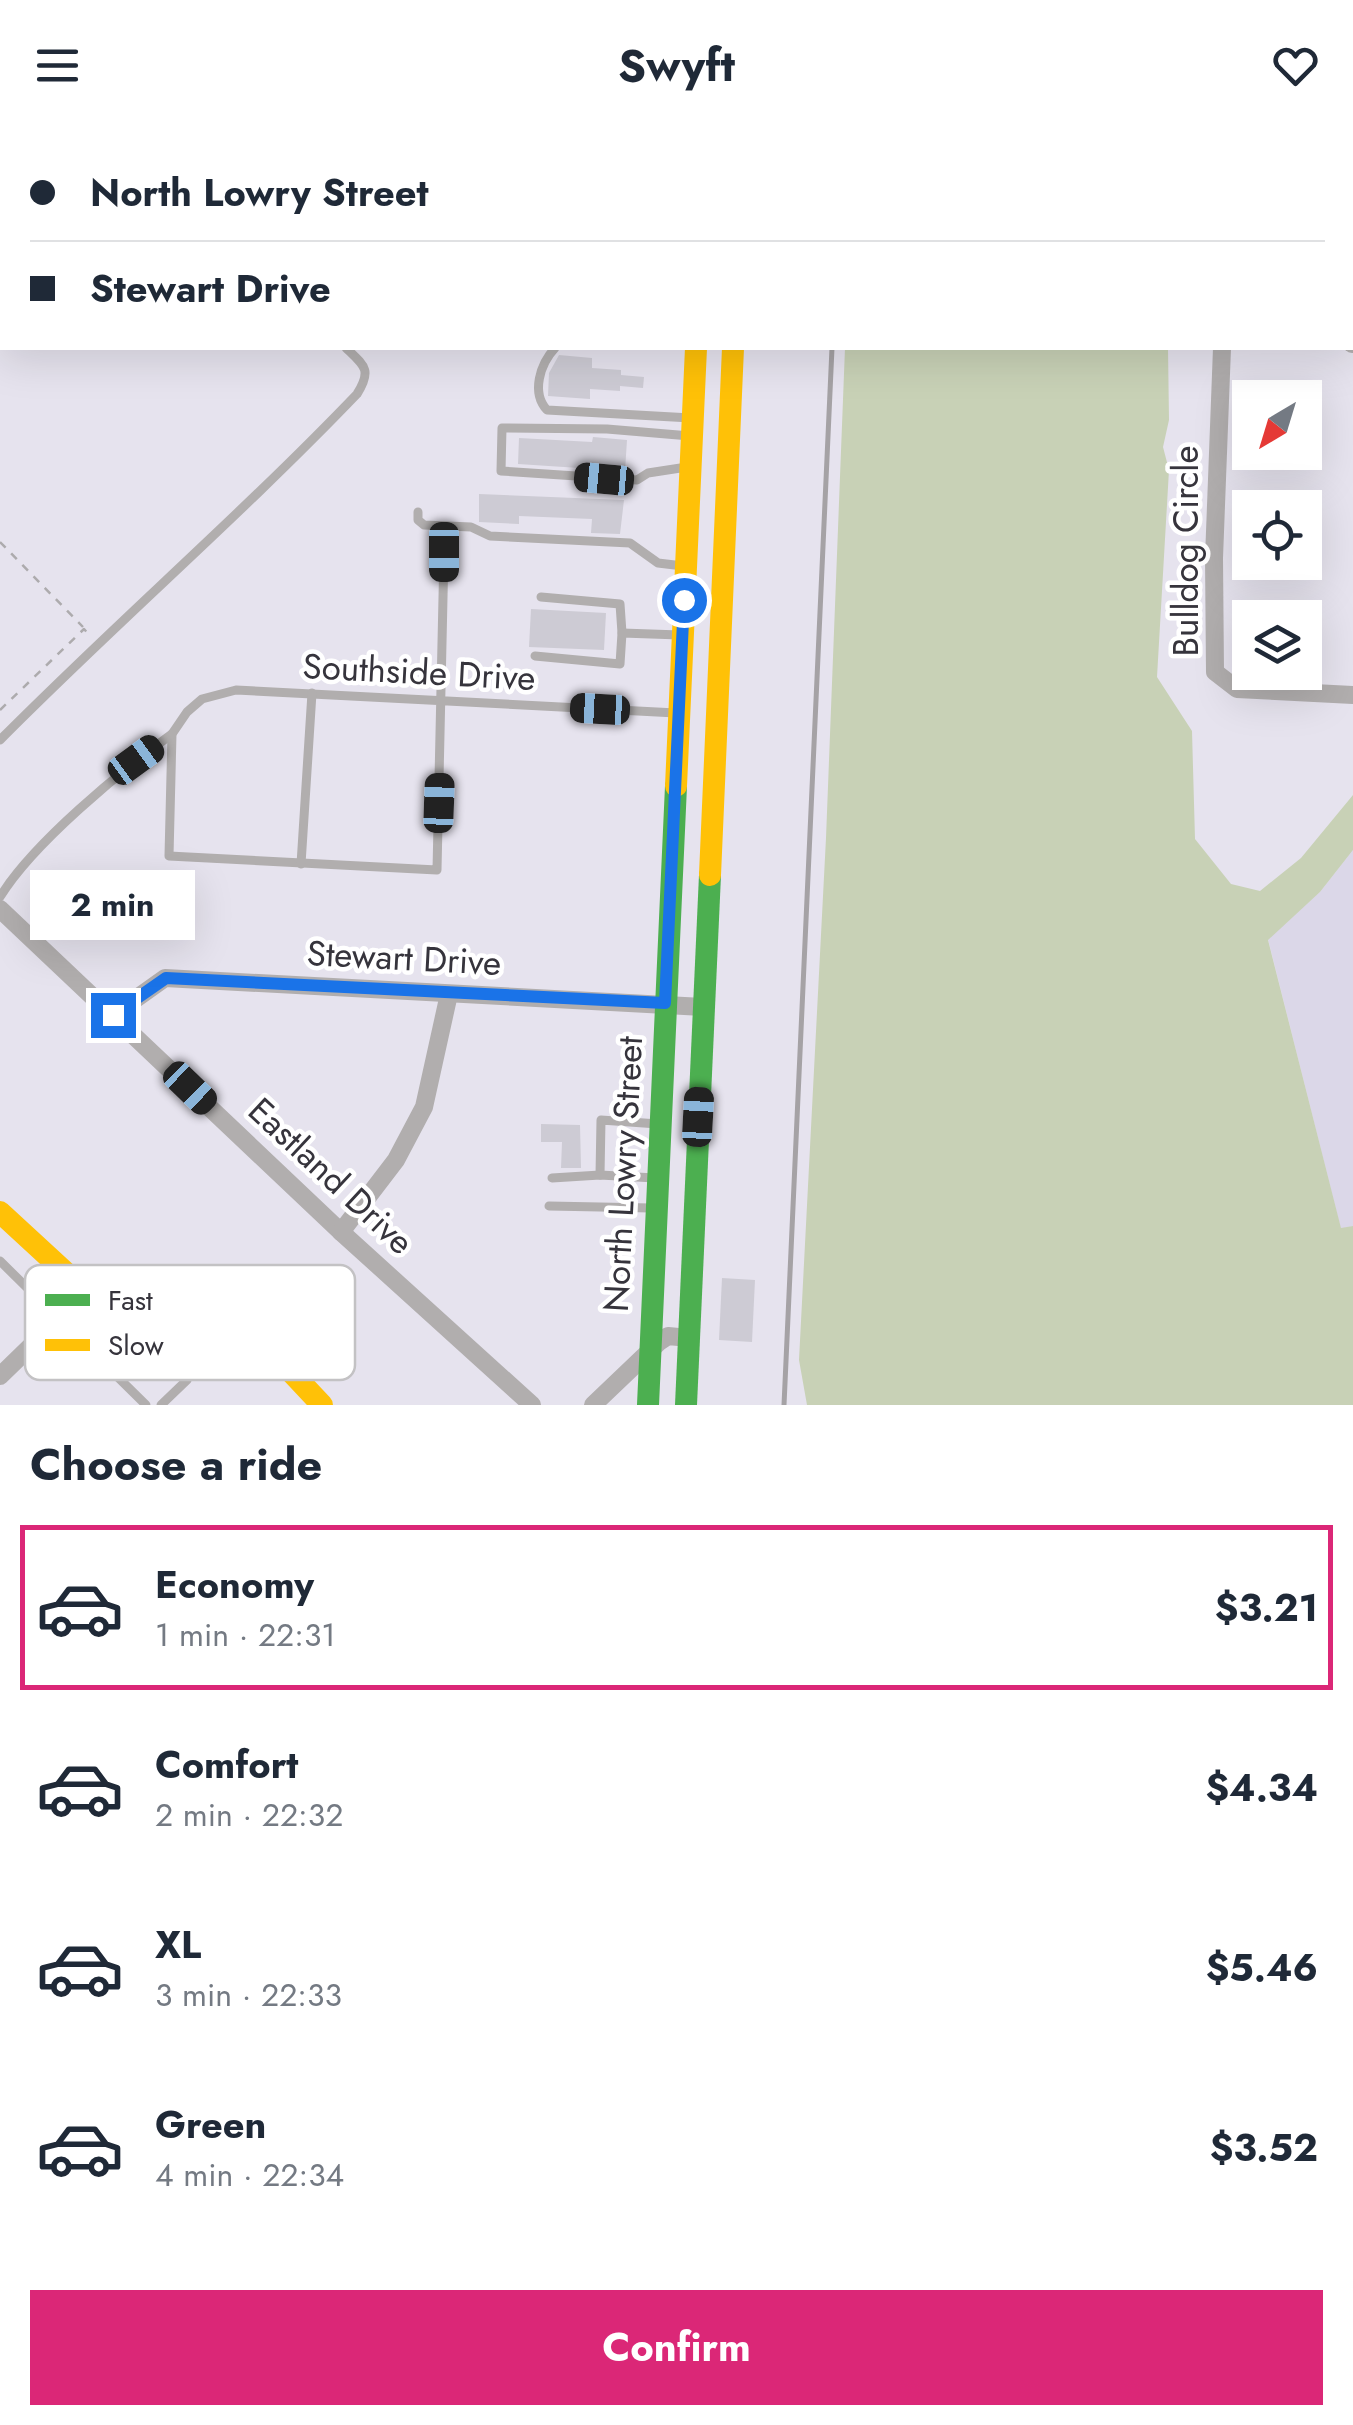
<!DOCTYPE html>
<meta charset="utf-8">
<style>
body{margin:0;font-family:Jost,sans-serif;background:#f2f2f3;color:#1f2937;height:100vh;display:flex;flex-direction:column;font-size:38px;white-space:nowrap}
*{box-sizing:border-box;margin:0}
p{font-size:32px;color:#747a83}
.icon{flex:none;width:55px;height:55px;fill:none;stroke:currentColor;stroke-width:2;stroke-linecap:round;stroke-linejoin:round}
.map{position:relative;height:1275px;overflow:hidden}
.sheet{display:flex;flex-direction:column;background:#fff;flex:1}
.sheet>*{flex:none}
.banner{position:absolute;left:0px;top:0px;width:1355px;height:220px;box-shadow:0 10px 40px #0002;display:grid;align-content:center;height:220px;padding:0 30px;background:#fff}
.needle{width:65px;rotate:218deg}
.controls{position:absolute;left:1232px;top:250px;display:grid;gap:20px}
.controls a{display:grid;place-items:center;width:90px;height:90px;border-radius:0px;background:#fff;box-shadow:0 10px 40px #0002;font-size:50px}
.end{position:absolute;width:45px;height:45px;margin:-22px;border:12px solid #1a73e8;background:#fff;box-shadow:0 0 0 5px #fff}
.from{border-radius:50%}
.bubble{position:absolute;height:70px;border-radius:0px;background:#fff;box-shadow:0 10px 40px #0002;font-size:32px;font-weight:700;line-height:70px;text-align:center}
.car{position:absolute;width:30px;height:60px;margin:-30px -15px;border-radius:12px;box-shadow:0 0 8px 2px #0007;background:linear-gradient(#222 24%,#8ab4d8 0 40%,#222 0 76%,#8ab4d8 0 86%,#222 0)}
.banner b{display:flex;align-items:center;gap:35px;height:95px;font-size:38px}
.banner b+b{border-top:2px solid #e0e1e3}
.banner i{width:25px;height:25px;background:#1f2937}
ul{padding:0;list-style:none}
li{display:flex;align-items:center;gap:30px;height:165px;margin:0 20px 15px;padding:0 10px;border:5px solid transparent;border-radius:0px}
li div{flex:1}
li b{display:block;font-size:38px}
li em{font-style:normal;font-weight:700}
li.on{border-color:#db2777}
li>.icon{width:90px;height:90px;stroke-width:1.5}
h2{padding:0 30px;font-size:45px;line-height:120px}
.cta{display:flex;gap:20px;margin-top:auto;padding:20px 30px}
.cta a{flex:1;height:115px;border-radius:0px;background:#db2777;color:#fff;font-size:40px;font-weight:700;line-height:115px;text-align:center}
header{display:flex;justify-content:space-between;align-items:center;height:130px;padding:0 30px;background:#fff;font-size:45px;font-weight:700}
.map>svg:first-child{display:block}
.built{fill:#dbd7e8}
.green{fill:#c8d1b6}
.building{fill:#cdcbd4}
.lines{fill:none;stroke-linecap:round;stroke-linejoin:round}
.path{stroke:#adabad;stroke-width:2.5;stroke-dasharray:8 8;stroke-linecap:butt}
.lane{stroke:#b1aeae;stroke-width:9}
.street{stroke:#b1aeae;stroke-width:18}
.fast{stroke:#4caf50;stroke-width:22}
.slow{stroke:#ffc107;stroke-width:22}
.rail{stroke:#a5a2a5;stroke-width:5}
.route{stroke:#1a73e8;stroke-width:12}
.labels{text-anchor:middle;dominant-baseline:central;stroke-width:9;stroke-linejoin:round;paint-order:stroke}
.street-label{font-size:35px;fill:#36343c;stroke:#fff}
.key{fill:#fff;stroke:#c3c2c4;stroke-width:2.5}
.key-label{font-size:28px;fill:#36343c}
</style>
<header><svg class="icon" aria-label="menu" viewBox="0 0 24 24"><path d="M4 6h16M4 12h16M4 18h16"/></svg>Swyft<svg class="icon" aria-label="heart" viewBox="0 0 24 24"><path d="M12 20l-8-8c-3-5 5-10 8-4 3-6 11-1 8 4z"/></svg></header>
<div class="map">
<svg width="1353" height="1275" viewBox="0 0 1353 1275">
<rect width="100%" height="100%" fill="#e6e3ee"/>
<!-- built -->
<polygon class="built" points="1353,720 1353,1096 1341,1099 1268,809 1320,762"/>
<!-- green -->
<g class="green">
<polygon points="856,0 1264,0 1267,2 856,2"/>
<polygon points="845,218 1168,218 1169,290 1163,317 1169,340 1157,547 1192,601 1195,709 1231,754 1260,761 1301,728 1353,665 1353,720 1320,762 1268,810 1341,1098 1353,1096 1353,1275 807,1275 799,1230 826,708"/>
</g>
<!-- building -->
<g class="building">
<polygon points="559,225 592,228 592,238 621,240 621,245 644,247 643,258 620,256 620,261 590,259 590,269 548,266 549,243"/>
<polygon points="593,307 627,310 625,341 518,334 519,308 592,312"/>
<polygon points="479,364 624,370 620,404 591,403 592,389 519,386 519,394 479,392"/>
<polygon points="531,479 606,483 604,520 529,517"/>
<polygon points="541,994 580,995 581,1038 561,1038 562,1012 541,1012"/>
<polygon points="722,1148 755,1150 752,1212 719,1210"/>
</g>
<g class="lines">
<!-- path -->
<g class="path">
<polyline points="0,412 83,497"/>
<polyline points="0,580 84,499 91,507"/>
</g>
<!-- lane -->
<g class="lane">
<polyline points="63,2 65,0"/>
<polyline points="403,2 403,0"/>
<polyline points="617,2 617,0"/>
<polyline points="0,11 2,11"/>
<polyline points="0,130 2,127"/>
<path d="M555 218C540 234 531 263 547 280L691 288"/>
<polyline points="687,337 648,343 637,350 501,341 502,298 607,299 690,306"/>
<polyline points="418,382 418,390 424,395 471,397 490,406 630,413 658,433 683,436"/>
<polyline points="444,422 437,740 169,726 172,604 187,582 202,569 236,560 676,583"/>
<polyline points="541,467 620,474 622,503"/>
<polyline points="535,526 620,534 622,503 680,505"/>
<path d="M0 610C117 492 242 384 357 264 372 240 365 236 346 218"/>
<polyline points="301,734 312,563"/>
<path d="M0 767C33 713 121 641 172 604"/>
<polyline points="600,1045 601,990 658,994"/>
<polyline points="552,1048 600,1045 655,1048"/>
<polyline points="549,1076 651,1078"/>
<polyline points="0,1131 146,1275"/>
<polyline points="161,1275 187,1250 208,1207"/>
</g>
<!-- street -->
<g class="street">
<polyline points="1352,214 1353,214"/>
<polyline points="1222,218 1214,428 1215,542 1237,559 1353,565"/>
<polyline points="0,779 341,1102 532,1275"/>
<polyline points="113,885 165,848 703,877"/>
<polyline points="341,1102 396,1030 424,977 449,864"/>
<polyline points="0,1246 33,1214 77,1153"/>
<polyline points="593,1275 659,1212 668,1206 689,1208"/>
</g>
<!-- fast -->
<g class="fast">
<polyline points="753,2 754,0"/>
<polyline points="648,1275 676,656"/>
<polyline points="686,1275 710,745"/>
</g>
<!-- slow -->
<g class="slow">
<polyline points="702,0 702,2"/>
<polyline points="676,656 696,218"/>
<polyline points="710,745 733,218"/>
<polyline points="0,1082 77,1153 110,1171 251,1219 291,1242 322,1275"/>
</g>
<!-- rail -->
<g class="rail">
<polyline points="841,2 841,0"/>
<polyline points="784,1275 832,218"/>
</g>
</g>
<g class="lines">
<!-- route -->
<polyline class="route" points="113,885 166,848 665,873 684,470"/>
</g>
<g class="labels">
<!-- street labels -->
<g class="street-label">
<text transform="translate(1186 421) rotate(-90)">Bulldog Circle</text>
<text transform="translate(419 542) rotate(3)">Southside Drive</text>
<text transform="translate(404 828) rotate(3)">Stewart Drive</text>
<text transform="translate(623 1044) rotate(-87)">North Lowry Street</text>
<text transform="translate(331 1046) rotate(43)">Eastland Drive</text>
</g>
</g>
<!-- legend -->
<rect x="25" y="1135" width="330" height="115" rx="15" class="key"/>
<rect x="45" y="1164" width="45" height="12" fill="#4caf50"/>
<rect x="45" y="1209" width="45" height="12" fill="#ffc107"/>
<g class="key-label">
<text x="108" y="1180">Fast</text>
<text x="108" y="1225">Slow</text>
</g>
</svg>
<div class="controls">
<a><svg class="needle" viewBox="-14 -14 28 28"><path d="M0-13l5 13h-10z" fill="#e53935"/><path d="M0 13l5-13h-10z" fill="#747a83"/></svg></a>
<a><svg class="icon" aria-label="locate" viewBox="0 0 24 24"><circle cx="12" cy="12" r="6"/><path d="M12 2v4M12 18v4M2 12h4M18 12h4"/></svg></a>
<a><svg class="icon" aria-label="layers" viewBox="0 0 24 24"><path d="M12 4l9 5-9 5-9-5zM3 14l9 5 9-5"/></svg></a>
</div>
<i class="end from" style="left:684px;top:470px"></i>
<i class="end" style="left:113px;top:885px"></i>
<div class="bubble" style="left:30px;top:740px;width:165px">2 min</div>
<i class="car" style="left:604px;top:349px;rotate:275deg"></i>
<i class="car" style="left:444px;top:422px;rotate:180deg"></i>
<i class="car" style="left:600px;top:579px;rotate:273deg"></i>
<i class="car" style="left:136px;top:630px;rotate:54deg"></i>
<i class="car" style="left:439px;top:673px;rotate:2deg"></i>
<i class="car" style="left:190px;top:958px;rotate:134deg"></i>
<i class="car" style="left:698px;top:987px;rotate:3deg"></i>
<div class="banner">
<b><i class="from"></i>North Lowry Street</b>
<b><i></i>Stewart Drive</b>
</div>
</div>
<section class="sheet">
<h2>Choose a ride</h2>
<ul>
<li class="on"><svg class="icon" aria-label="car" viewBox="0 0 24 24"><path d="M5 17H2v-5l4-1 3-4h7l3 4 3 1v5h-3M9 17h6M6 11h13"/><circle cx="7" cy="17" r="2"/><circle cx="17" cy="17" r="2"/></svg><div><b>Economy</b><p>1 min · 22:31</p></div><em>$3.21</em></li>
<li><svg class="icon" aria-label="car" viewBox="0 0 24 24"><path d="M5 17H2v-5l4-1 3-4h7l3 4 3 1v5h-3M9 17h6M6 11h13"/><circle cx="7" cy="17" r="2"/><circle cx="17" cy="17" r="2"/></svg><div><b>Comfort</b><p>2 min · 22:32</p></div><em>$4.34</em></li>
<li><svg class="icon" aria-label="car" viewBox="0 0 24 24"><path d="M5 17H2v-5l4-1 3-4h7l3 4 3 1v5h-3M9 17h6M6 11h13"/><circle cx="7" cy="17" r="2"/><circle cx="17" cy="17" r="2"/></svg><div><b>XL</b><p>3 min · 22:33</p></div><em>$5.46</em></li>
<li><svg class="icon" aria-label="car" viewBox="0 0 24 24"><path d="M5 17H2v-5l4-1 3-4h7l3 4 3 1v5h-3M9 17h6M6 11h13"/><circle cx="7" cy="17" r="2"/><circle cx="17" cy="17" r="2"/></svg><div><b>Green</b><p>4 min · 22:34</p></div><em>$3.52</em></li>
</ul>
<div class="cta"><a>Confirm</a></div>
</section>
